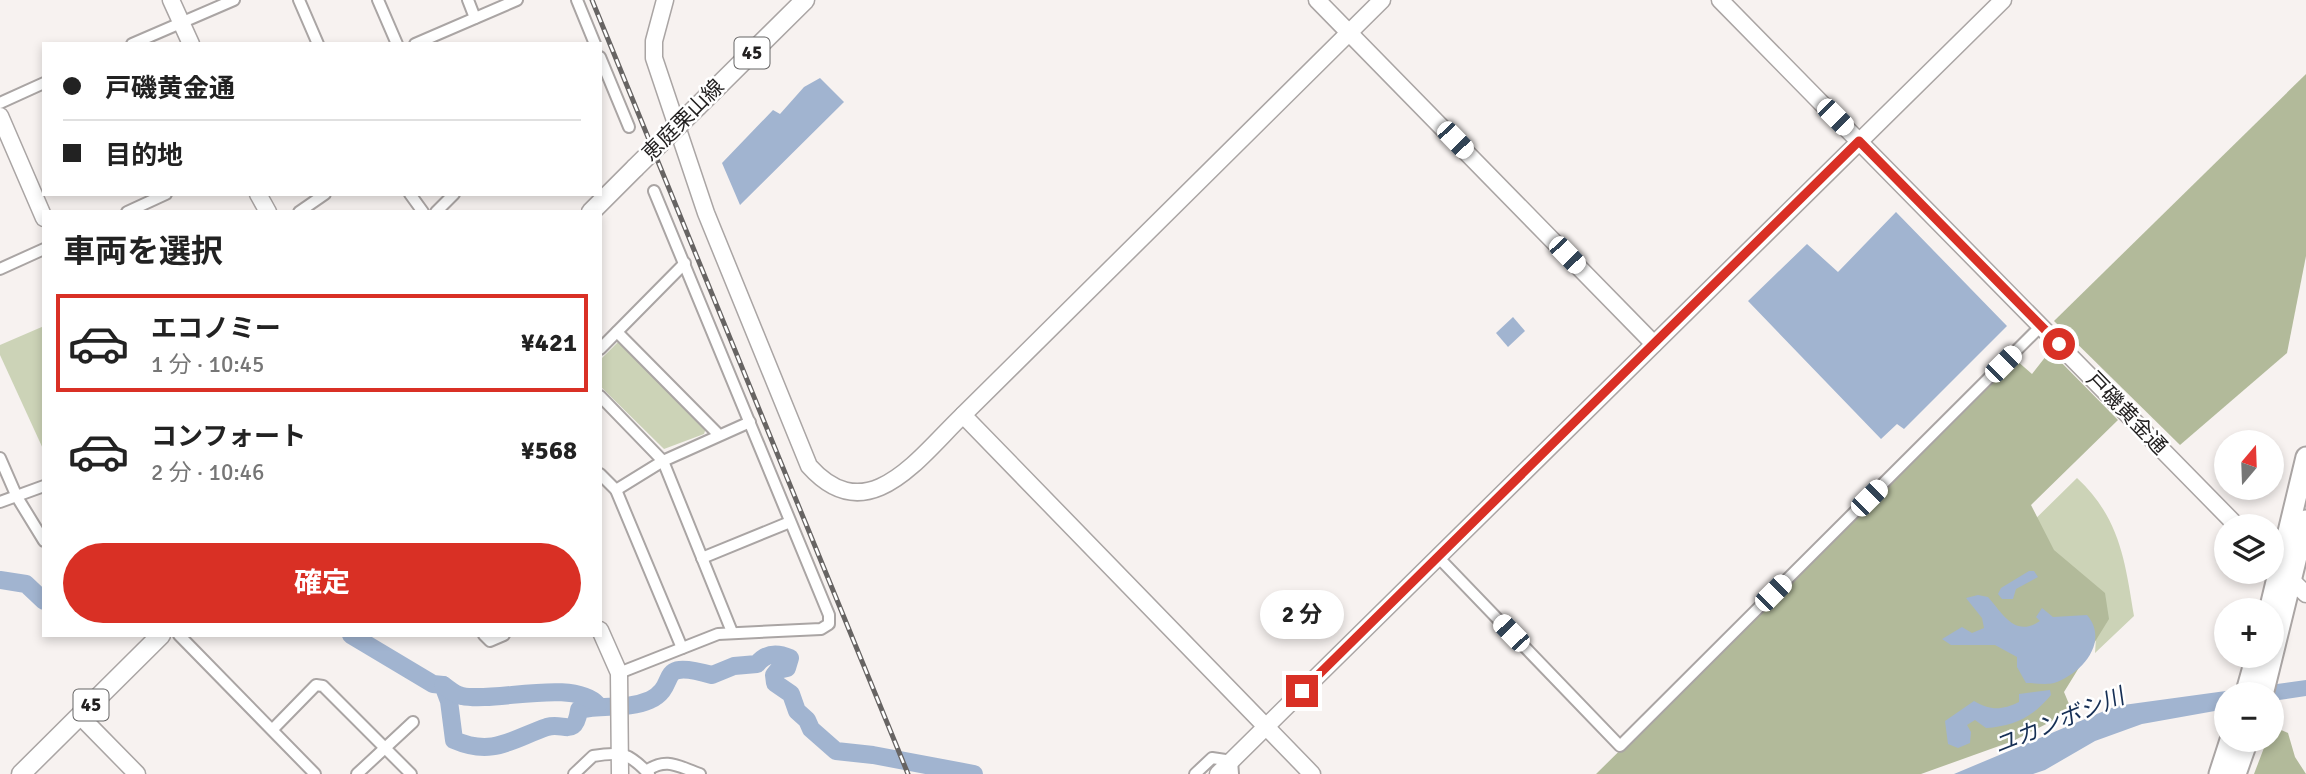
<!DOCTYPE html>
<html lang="ja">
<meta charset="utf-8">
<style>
body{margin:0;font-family:Signika,"Noto Sans JP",sans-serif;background:#f6f6f6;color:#222;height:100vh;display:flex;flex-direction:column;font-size:26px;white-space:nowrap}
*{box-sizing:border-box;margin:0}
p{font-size:23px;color:#767676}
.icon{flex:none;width:38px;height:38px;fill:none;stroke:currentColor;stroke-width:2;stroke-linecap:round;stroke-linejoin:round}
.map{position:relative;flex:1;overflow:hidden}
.drawer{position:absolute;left:42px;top:210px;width:560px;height:427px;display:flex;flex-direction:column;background:#fff;border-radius:0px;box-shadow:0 4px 10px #0003}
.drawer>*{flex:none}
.hud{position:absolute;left:42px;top:42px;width:560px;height:154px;border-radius:0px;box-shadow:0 4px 10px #0003;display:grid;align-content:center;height:154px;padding:0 21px;background:#fff}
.needle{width:46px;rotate:19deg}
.controls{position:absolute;left:2214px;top:430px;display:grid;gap:14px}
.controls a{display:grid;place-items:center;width:70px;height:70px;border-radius:50%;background:#fff;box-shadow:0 4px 10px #0003;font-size:35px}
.end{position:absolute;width:32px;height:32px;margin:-16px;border:9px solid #d93025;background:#fff;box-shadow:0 0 0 4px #fff}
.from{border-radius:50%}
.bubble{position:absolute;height:49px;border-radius:24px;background:#fff;box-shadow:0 4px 10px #0003;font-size:23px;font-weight:700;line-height:49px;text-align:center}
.car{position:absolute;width:21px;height:42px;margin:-21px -10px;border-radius:9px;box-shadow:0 0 5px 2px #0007;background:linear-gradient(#fff 24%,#345 0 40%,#fff 0 76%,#345 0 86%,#fff 0)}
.hud b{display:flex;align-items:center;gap:24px;height:66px;font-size:26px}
.hud b+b{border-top:2px solid #e0e0e0}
.hud i{width:18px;height:18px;background:#222}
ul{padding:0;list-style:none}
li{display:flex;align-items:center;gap:21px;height:98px;margin:0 14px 10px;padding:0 7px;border:4px solid transparent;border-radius:0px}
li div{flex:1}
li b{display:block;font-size:26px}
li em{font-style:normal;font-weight:700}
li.current{border-color:#d93025}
li>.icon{width:63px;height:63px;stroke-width:1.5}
h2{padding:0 21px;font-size:32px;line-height:84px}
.cta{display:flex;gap:14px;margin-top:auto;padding:14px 21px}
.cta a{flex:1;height:80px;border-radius:42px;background:#d93025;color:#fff;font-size:28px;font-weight:700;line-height:80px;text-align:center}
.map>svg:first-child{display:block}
.green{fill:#ccd3b7}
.forest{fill:#b2ba9a}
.water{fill:#a1b4d0}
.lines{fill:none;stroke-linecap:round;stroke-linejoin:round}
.river{stroke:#a1b4d0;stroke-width:18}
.street-casing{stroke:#aaa5a4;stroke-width:14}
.secondary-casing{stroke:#aaa5a4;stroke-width:19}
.primary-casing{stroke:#aaa5a4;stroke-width:21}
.highway-casing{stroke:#aaa5a4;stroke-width:23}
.street{stroke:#fff;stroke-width:10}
.secondary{stroke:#fff;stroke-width:16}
.primary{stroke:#fff;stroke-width:18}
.highway{stroke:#fff;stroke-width:19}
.rail-casing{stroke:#676463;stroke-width:5}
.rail{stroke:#fff;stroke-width:2.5;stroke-dasharray:8;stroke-linecap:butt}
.primary-bridge-casing{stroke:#aaa5a4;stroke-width:21;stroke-linecap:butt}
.primary-bridge{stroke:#fff;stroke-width:18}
.route{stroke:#d93025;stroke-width:9}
.labels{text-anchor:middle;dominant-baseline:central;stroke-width:5;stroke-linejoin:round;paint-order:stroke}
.shield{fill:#fff;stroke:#656464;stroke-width:2}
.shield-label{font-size:19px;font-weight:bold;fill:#232121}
.street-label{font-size:21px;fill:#232121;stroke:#fff}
.water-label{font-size:23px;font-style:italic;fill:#162f55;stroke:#fff}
</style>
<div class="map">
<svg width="2306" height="774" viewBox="0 0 2306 774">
<rect width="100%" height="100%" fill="#f7f2f0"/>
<!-- green -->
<g class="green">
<polygon points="44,326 44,451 0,355 0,345"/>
<polygon points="618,342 706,428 704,434 664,449 600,386 600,360"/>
<path d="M2077 478C2120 518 2125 561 2134 616L2095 653 2097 622 2018 536Z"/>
</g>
<!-- forest -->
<g class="forest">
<polygon points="2306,74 2306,256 2287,353 2180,445 2054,321"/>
<polygon points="2050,351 2118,420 2031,505 2054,550 2105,593 2109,619 2064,692 2069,704 2064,715 2013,741 1921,774 1596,774 2016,360 2032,374"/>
<polygon points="2279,729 2288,733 2295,757 2306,774 2254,774 2267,740 2272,740 2272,732"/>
</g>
<!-- water -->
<g class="water">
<polygon points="820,78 844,102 740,205 722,163 773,110 780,114 804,87"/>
<polygon points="1896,212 2007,326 1904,429 1897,424 1881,439 1748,301 1807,244 1838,272"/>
<polygon points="1513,317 1525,331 1508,347 1496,333"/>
<polygon points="2029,571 2034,571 2038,577 2016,589 2013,599 2002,599 1998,594 2001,588"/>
<path d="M1978 595 1988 597C2003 614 2015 638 2040 621L2036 617 2042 608 2053 617 2087 615C2110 642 2081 674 2054 683 2046 685 2035 683 2026 683L2017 667V657L1995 645H1951L1942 639 1962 627 1972 633 1984 628 1982 618 1966 598Z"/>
<polygon points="2306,680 2306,696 2272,701 2272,695 2226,695 2226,709 2142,724 2095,741 2045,770 2033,774 1954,774 2116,706"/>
<path d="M2050 690 2051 695C2033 717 2014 726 1986 728L1975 720 1967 725 1971 732 1970 743 1958 748 1948 744 1945 721 1974 701C1991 711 2002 710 2019 702V694Z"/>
</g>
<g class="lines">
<!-- river -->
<g class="river">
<polyline points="0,580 26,584 44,601"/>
<path d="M351 635 433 684 443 685 449 701 454 740C493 757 512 739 547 727 564 722 575 738 579 710 602 704 627 710 650 700 681 685 652 658 712 675L734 666 757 664C766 653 776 652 790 658L787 668 778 670 774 675 775 683 791 694 797 711 807 720 811 729 836 751 873 755 974 774"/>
<path d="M443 685C448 688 455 695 462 696 495 703 573 678 598 705"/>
</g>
<defs>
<g id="street">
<polyline points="299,0 318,44"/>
<polyline points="378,0 397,44"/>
<polyline points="468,0 475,18"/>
<polyline points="577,0 595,44"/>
<polyline points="132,44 234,0"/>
<polyline points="415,44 517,0"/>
<polyline points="600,57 629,127"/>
<polyline points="0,103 44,83"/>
<polyline points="410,194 423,212"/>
<polyline points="127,212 166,194"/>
<polyline points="299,212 325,194"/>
<polyline points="436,212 454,194"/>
<polyline points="0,269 44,249"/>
<polyline points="617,332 719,435"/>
<polyline points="600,349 685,263"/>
<polyline points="600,396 663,461 732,632"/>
<polyline points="0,458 17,497 44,541"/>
<polyline points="600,474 616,490 682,648"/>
<polyline points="616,490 663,461 750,422"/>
<polyline points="0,502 44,486"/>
<polyline points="1438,557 1620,746 2041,326"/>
<polyline points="702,558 790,522"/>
<polyline points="179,635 315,774"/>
<polyline points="484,635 490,641 504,635"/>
<polyline points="619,673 718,634 821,629 829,624 829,615 654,191"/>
<polyline points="273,729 316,685 323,686 411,774"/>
<path d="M646 771C667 757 677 766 700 774"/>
<polyline points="357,774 413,722"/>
<path d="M574 774 593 756C622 751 629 753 649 774"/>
<polyline points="1195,774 1212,758 1232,761 1233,774"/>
</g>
<g id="secondary">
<polyline points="171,0 191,44"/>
<path d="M665 0 654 41V58L706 213 809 466C868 532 919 457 963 415"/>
<polyline points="1317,0 1654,344"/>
<polyline points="1720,0 2238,527"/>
<polyline points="0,116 44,218"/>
<polyline points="258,194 268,212"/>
<polyline points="2285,574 2306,594"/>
<polyline points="600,630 619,673 620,774"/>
<polyline points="80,716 137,774"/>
<polyline points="1218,774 2003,0"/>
<polyline points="1312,774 963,415 1382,0"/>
</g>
<g id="primary">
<polyline points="698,106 805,0"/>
<polyline points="591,212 635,168"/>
<polyline points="21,774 161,635"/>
</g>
<g id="highway">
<polyline points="2269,611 2306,457"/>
<polyline points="2245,695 2256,656"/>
<polyline points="2263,695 2306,520"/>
<polyline points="2219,774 2230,740"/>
<polyline points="2236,774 2248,740"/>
</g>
</defs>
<!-- street casing -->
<use href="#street" class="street-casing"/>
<!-- secondary casing -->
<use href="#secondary" class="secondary-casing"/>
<!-- primary casing -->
<use href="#primary" class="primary-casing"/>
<!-- highway casing -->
<use href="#highway" class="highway-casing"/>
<!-- street -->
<use href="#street" class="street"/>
<!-- secondary -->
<use href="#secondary" class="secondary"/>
<!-- primary -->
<use href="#primary" class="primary"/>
<!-- highway -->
<use href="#highway" class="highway"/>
<defs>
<polyline id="rail" points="592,0 908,774"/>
</defs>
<!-- rail casing -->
<use href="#rail" class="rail-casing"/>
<!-- rail -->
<use href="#rail" class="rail"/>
<defs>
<polyline id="primary-bridge" points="635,168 698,106"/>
</defs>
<!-- primary-bridge casing -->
<use href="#primary-bridge" class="primary-bridge-casing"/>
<!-- primary-bridge -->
<use href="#primary-bridge" class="primary-bridge"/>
</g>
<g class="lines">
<!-- route -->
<polyline class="route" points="1302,691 1859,141 2059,344"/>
</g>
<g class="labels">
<!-- shield labels -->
<g class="shield">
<rect x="734.5" y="37.5" width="35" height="31" rx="5"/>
<rect x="73.5" y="689.5" width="35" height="31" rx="5"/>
</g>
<g class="shield-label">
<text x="752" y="53">45</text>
<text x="91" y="705">45</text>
</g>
<!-- street labels -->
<g class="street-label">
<text transform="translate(683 120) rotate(-45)">恵庭栗山線</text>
<text transform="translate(2127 413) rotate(46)">戸磯黄金通</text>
</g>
<!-- water labels -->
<g class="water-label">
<text transform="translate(2059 721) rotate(-22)">ユカンボシ川</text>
</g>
</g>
</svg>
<div class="controls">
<a><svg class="needle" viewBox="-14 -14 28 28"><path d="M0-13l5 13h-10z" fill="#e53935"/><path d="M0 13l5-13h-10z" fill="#767676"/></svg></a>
<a><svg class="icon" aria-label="layers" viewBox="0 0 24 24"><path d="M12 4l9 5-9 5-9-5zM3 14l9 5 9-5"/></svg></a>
<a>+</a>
<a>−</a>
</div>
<i class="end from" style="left:2059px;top:344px"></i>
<i class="end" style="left:1302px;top:691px"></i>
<div class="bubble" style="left:1260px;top:590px;width:84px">2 分</div>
<i class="car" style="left:1835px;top:117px;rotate:135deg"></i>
<i class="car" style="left:1455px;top:140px;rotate:136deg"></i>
<i class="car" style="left:1567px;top:255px;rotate:136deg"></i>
<i class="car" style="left:2003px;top:364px;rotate:45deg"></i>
<i class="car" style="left:1869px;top:498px;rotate:45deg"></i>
<i class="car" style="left:1773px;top:593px;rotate:45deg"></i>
<i class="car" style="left:1511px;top:633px;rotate:316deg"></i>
<div class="hud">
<b><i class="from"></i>戸磯黄金通</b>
<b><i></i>目的地</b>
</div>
<section class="drawer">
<h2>車両を選択</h2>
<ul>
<li class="current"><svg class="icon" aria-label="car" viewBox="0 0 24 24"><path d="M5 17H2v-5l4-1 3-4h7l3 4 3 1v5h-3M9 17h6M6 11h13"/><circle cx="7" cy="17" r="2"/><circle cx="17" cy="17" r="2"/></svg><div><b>エコノミー</b><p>1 分 · 10:45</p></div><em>¥421</em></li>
<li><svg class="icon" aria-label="car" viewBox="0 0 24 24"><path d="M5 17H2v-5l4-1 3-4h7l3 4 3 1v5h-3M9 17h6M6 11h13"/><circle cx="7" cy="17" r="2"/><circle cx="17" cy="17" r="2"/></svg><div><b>コンフォート</b><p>2 分 · 10:46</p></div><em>¥568</em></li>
</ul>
<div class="cta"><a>確定</a></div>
</section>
</div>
